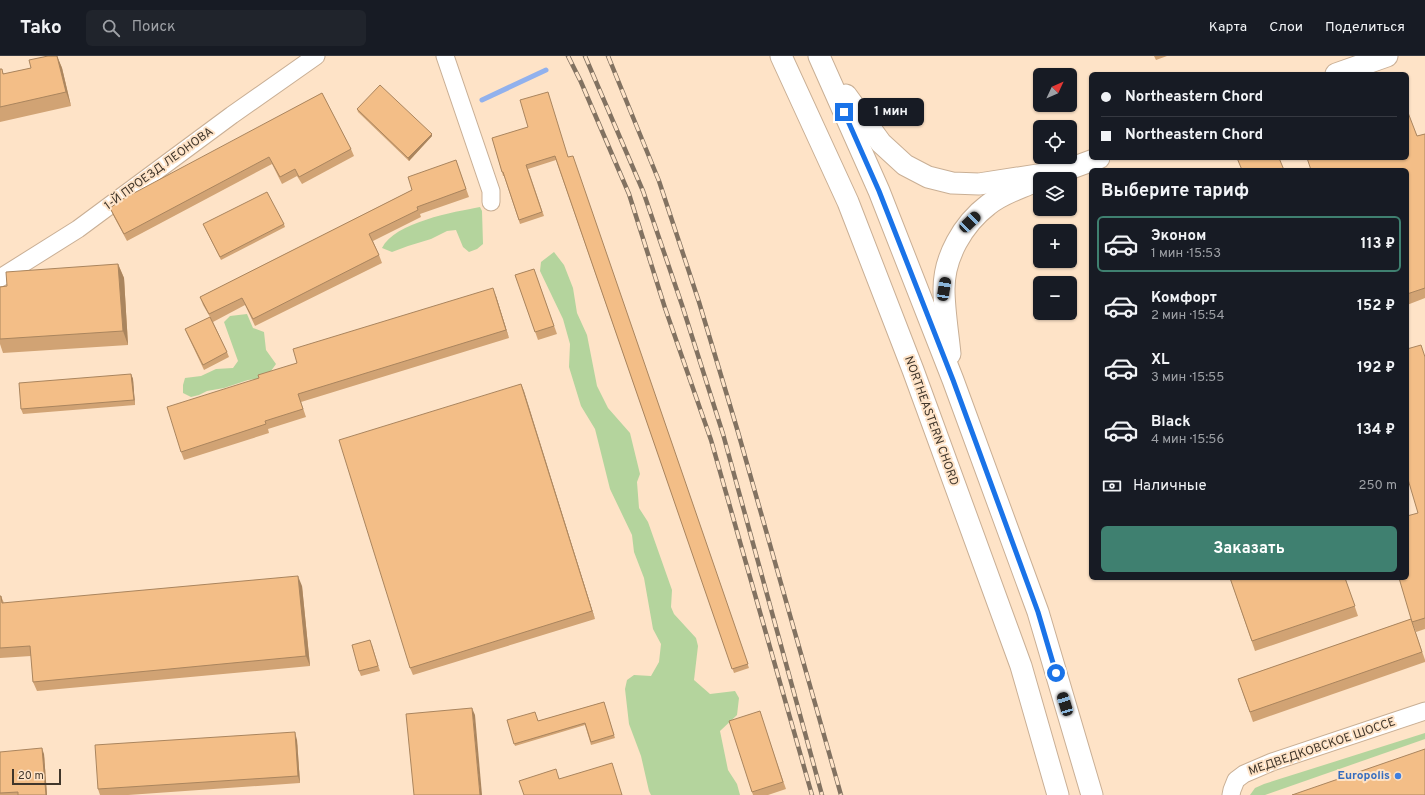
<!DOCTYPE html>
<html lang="ru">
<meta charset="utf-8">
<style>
body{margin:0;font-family:Overpass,sans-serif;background:#20242c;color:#f1f3f6;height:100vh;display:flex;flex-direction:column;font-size:15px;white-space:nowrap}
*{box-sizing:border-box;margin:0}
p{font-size:13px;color:#9ea1a6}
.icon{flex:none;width:22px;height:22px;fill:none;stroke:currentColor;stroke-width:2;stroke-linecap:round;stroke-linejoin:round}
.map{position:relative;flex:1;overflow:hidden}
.side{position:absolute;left:1089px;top:112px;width:320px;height:412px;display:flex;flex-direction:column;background:#171b24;border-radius:6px;box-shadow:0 1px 3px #0004}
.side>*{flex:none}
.top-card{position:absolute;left:1089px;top:16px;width:320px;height:88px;border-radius:6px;box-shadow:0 1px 3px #0004;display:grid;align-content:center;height:88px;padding:0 12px;background:#171b24}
.needle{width:26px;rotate:46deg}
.controls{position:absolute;left:1033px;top:12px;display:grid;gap:8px}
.controls a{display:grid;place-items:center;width:44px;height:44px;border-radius:6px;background:#171b24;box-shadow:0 1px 3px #0004;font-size:20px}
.scale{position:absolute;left:12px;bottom:10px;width:49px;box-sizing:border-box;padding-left:4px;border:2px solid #40362b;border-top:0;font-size:11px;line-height:14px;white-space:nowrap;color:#40362b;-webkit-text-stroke:3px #fee3c7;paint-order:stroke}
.end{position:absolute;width:18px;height:18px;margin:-9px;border:5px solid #1a73e8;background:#fff;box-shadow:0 0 0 2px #fff}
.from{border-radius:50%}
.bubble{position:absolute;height:28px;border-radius:6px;background:#171b24;box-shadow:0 1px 3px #0004;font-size:13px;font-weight:700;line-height:28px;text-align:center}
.car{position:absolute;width:12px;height:24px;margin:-12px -6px;border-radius:5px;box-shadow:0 0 3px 1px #0007;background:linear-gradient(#222 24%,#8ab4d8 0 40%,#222 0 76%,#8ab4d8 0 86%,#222 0)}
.top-card b{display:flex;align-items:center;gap:14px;height:38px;font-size:15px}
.top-card b+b{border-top:1px solid #363941}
.top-card i{width:10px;height:10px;background:#f1f3f6}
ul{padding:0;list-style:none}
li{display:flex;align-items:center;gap:12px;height:56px;margin:0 8px 6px;padding:0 4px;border:2px solid transparent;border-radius:6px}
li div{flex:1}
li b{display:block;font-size:15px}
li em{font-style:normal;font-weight:700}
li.selected{border-color:#3f8070}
li>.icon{width:36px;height:36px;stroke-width:1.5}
h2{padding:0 12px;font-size:18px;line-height:48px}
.pay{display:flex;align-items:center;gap:10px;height:44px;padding:0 12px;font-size:15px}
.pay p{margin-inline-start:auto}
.cta{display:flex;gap:8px;margin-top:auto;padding:8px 12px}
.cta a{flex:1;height:46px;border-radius:6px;background:#3f8070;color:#fff;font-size:16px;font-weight:700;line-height:46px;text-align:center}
header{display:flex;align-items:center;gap:24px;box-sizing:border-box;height:56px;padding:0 20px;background:#171b24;border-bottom:1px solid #363941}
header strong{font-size:19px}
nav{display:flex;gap:22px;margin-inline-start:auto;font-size:14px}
.search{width:280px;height:36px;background:#20242c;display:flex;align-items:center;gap:10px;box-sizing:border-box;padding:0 14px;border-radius:6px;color:#9ea1a6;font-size:15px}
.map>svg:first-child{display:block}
.green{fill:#b4d49d}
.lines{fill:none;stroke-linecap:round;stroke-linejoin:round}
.stream{stroke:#91b1ed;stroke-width:5}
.minor-casing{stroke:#c9af95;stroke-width:19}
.major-casing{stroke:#c9af95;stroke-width:23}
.minor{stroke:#fff;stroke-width:17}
.major{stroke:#fff;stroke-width:21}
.rail-casing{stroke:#827261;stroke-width:4.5}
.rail{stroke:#fee3c7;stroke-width:3;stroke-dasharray:9;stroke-linecap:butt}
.wall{fill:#d1a374}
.shaded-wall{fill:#aa855e}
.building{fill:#f3be87;stroke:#aa855e}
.route{stroke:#1a73e8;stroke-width:5}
.shop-dot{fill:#3f7fe0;stroke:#fee3c7;stroke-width:1.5}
.labels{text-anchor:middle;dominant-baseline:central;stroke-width:4;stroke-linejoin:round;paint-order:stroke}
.street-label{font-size:12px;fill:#40362b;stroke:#fee3c7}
.shop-label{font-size:12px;font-weight:bold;fill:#366cbe;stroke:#fee3c7;text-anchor:end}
</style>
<header>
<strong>Tako</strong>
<div class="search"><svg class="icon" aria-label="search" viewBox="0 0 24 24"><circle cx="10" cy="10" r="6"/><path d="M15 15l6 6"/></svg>Поиск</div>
<nav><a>Карта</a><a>Слои</a><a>Поделиться</a></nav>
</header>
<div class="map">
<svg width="1425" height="739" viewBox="0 0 1425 739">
<rect width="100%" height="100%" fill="#fee3c7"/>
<!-- green -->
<g class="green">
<path d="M480 151 482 155 483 188 477 193 469 196 463 191 456 174 447 175 431 183 408 190 392 196 382 192C395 166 454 156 480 151Z"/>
<polygon points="554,196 564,209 573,232 577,257 587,279 597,330 608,352 630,377 640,418 637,426 639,452 648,466 672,534 671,551 674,558 696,582 698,590 694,624 710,638 735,635 739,642 737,659 720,675 728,714 737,728 740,739 651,739 649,735 641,700 629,668 625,633 627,624 634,619 651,620 659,606 661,588 653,573 644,522 634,496 632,479 610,433 595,373 581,350 569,311 570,288 563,263 540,215 541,206"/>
<polygon points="247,258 253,272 264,276 266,294 276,308 271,315 263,318 257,323 248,324 224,332 207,335 199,339 191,341 183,337 183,329 185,322 201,320 216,313 233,312 238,305 224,266 230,260"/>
<polygon points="1425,677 1425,683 1265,739 1250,739 1255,732 1264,728"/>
</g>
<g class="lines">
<!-- stream -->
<polyline class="stream" points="482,44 546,14"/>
<defs>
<g id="minor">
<polyline points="445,0 491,135 491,146"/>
<polyline points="0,222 78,173 232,59 316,0"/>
<polyline points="1231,739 1232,734 1236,724 1244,718 1272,706 1425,655"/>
</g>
<g id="major">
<polyline points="781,0 848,146 913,314 1021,610 1058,739"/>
<polyline points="819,0 879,135 953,324 1038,556 1092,739"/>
<polyline points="1336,18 1387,0"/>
<polyline points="846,39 881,87 905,109 928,121 952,127 979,128 1063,115"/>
<polyline points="1050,120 1099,102"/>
<path d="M950 298C948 277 944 254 944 233 944 201 963 168 988 149 1000 139 1015 134 1029 128"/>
</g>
</defs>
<!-- minor casing -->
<use href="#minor" class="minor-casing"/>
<!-- major casing -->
<use href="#major" class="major-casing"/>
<!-- minor -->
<use href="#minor" class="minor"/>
<!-- major -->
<use href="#major" class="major"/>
<defs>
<g id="rail">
<polyline points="568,0 581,26 629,138 665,252 711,384 812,739"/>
<polyline points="585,0 643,135 682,249 723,378 822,739"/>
<polyline points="608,0 659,125 699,246 738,376 841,739"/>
</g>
</defs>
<!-- rail casing -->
<use href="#rail" class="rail-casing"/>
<!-- rail -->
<use href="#rail" class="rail"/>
</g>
<!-- wall -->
<g class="wall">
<polygon points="57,0 62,12 71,50 0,66 0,13 4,18 31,12"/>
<polygon points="1154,0 1167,0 1156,4"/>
<polygon points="322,37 351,93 354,100 302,128 297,120 282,128 272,108 127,185 113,159 110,152"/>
<polygon points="357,53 432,78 432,80 409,105 358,56"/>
<polygon points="1425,78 1425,242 1407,249 1407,114 1417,80"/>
<polygon points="492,82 569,101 749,612 734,617 556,104 528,113 544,160 520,168 504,120 503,120 502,116"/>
<polygon points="456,104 469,141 420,158 421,161 373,185 379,199 382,207 255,270 245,249 213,266 227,296 229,301 204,314 187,278 185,273 210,261 203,249 200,241 412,134"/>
<polygon points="203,168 284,168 285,171 221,204"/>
<polygon points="118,208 124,222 128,289 3,297 0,288 0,231 7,230"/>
<polygon points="534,213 557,278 538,284 515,219"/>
<polygon points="496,240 509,282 301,346 306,361 268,373 269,377 184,404 181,396 259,322 297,307"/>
<polygon points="1425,299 1425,573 1416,576 1412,566 1418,457"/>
<polygon points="131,318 133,323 135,349 23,358 21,353"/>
<polygon points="521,328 595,563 413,619 410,612"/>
<polygon points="1230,522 1345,522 1358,560 1255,595"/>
<polygon points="302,530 310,610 37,635 33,626 31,600 0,602 0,540 1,540 4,547"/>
<polygon points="1411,563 1425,604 1425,606 1253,666 1238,623"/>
<polygon points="372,589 380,615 361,620 359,615"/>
<polygon points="604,646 615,682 591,689 585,669 515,690 507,664 538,665"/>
<polygon points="762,663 786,733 768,739 753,739 752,736"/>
<polygon points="297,684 300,727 128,739 100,739 98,733"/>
<polygon points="0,696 44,698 47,739 0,739"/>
</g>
<!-- shaded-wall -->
<g class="shaded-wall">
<polygon points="57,0 62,12 71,50 66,36"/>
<polygon points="432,78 432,80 409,105 408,102"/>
<polygon points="118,208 124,222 128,289 123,275"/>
<polygon points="493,232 496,240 509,282 506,274"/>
<polygon points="131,318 133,323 135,349 134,344"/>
<polygon points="521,328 524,335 595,563 592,555"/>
<polygon points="298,520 302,530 310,610 306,600"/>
<polygon points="472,652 475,659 482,739 480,739"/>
<polygon points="295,676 297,684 300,727 298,720"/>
<polygon points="42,692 44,698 47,739 46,739"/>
</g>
<!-- building -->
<g class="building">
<polygon points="48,0 57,0 66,36 0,51 0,13 2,13 3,18 31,12 29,4"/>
<polygon points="380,29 432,78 408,102 357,53"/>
<polygon points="548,36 568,101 573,100 748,608 732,613 555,100 526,109 542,156 519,164 503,116 502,116 492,82 528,71 520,44"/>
<polygon points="322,37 351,93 299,121 295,113 280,121 269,101 124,178 110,152 121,144"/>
<polygon points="1407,54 1417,80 1425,78 1425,232 1407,238 1407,114 1311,114 1307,102 1407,102"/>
<polygon points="1237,102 1279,102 1284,114 1242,114"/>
<polygon points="456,104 466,133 417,151 418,154 369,178 379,199 253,263 242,242 209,258 200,241 412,134 408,121"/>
<polygon points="267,136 284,168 220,201 203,168"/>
<polygon points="118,208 123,275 0,283 0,231 7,230 6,216"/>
<polygon points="534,213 554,270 535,276 515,219"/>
<polygon points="493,232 506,274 298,338 303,353 265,365 266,368 181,396 167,351 259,322 258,319 297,307 293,293"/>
<polygon points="210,261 227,296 203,309 185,273"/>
<polygon points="1421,289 1425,301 1425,562 1412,566 1399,522 1407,522 1407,460 1418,457 1407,420 1407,293"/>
<polygon points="131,318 134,344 21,353 19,327"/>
<polygon points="521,328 592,555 410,612 339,384"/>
<polygon points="298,520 306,600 33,626 30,590 0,592 0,540 1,540 2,547"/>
<polygon points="1230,522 1345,522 1355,550 1252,585"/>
<polygon points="1411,563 1422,596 1250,656 1238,623"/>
<polygon points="370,584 378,610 359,615 352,589"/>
<polygon points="604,646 614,679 591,686 585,667 514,688 507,664 535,656 538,665"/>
<polygon points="472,652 480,739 414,739 406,658"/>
<polygon points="760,655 783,726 752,736 729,665"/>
<polygon points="295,676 298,720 98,733 95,689"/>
<polygon points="42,692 46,739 18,739 18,736 0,737 0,696"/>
<polygon points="1425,693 1425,739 1292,739"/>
<polygon points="612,707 622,739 524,739 519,725 556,713 559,723"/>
</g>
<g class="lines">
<!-- route -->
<polyline class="route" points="844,56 879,135 953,324 1038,556 1056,617"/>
</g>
<!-- markers -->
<circle class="shop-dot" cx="1398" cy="720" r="4"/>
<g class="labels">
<!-- street labels -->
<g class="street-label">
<text transform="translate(159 113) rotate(-36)">1-Й ПРОЕЗД ЛЕОНОВА</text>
<text transform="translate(931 365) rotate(70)">NORTHEASTERN CHORD</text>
<text transform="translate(1322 691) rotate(-19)">МЕДВЕДКОВСКОЕ ШОССЕ</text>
</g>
<!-- shop labels -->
<g class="shop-label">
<text x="1390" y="720">Europolis</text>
</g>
</g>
</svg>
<div class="controls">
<a><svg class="needle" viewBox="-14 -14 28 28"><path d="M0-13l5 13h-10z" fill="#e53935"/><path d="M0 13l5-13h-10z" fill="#9ea1a6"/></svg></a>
<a><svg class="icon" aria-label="locate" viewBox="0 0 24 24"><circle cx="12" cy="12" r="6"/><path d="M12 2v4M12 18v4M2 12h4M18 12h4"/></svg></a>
<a><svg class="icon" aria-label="layers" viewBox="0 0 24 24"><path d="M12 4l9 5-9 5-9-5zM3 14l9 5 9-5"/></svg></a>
<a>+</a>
<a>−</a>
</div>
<div class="scale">20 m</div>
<i class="end from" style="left:1056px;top:617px"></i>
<i class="end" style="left:844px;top:56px"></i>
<div class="bubble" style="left:858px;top:42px;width:66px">1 мин</div>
<i class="car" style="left:970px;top:166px;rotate:46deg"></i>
<i class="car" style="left:944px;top:233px;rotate:9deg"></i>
<i class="car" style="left:1065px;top:648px;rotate:343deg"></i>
<div class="top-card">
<b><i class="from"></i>Northeastern Chord</b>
<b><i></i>Northeastern Chord</b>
</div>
<section class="side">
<h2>Выберите тариф</h2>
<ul>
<li class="selected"><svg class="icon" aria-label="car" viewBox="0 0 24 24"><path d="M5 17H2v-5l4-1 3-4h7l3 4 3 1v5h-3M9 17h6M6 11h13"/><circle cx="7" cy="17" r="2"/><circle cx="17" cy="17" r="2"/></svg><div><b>Эконом</b><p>1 мин · 15:53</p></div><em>113 ₽</em></li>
<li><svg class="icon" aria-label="car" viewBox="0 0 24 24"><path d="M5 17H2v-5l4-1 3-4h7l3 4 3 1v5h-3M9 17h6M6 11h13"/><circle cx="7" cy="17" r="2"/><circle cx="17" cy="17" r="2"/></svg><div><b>Комфорт</b><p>2 мин · 15:54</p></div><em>152 ₽</em></li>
<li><svg class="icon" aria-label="car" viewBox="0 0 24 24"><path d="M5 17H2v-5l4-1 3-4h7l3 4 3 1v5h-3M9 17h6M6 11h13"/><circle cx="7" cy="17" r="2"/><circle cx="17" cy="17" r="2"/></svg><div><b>XL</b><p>3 мин · 15:55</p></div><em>192 ₽</em></li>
<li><svg class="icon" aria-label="car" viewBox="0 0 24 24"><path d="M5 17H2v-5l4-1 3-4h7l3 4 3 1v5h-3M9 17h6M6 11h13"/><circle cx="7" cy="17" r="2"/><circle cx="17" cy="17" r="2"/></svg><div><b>Black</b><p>4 мин · 15:56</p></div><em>134 ₽</em></li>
</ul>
<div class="pay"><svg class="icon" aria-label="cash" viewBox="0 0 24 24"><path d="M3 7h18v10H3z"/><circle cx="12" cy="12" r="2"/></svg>Наличные<p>250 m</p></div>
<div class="cta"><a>Заказать</a></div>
</section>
</div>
